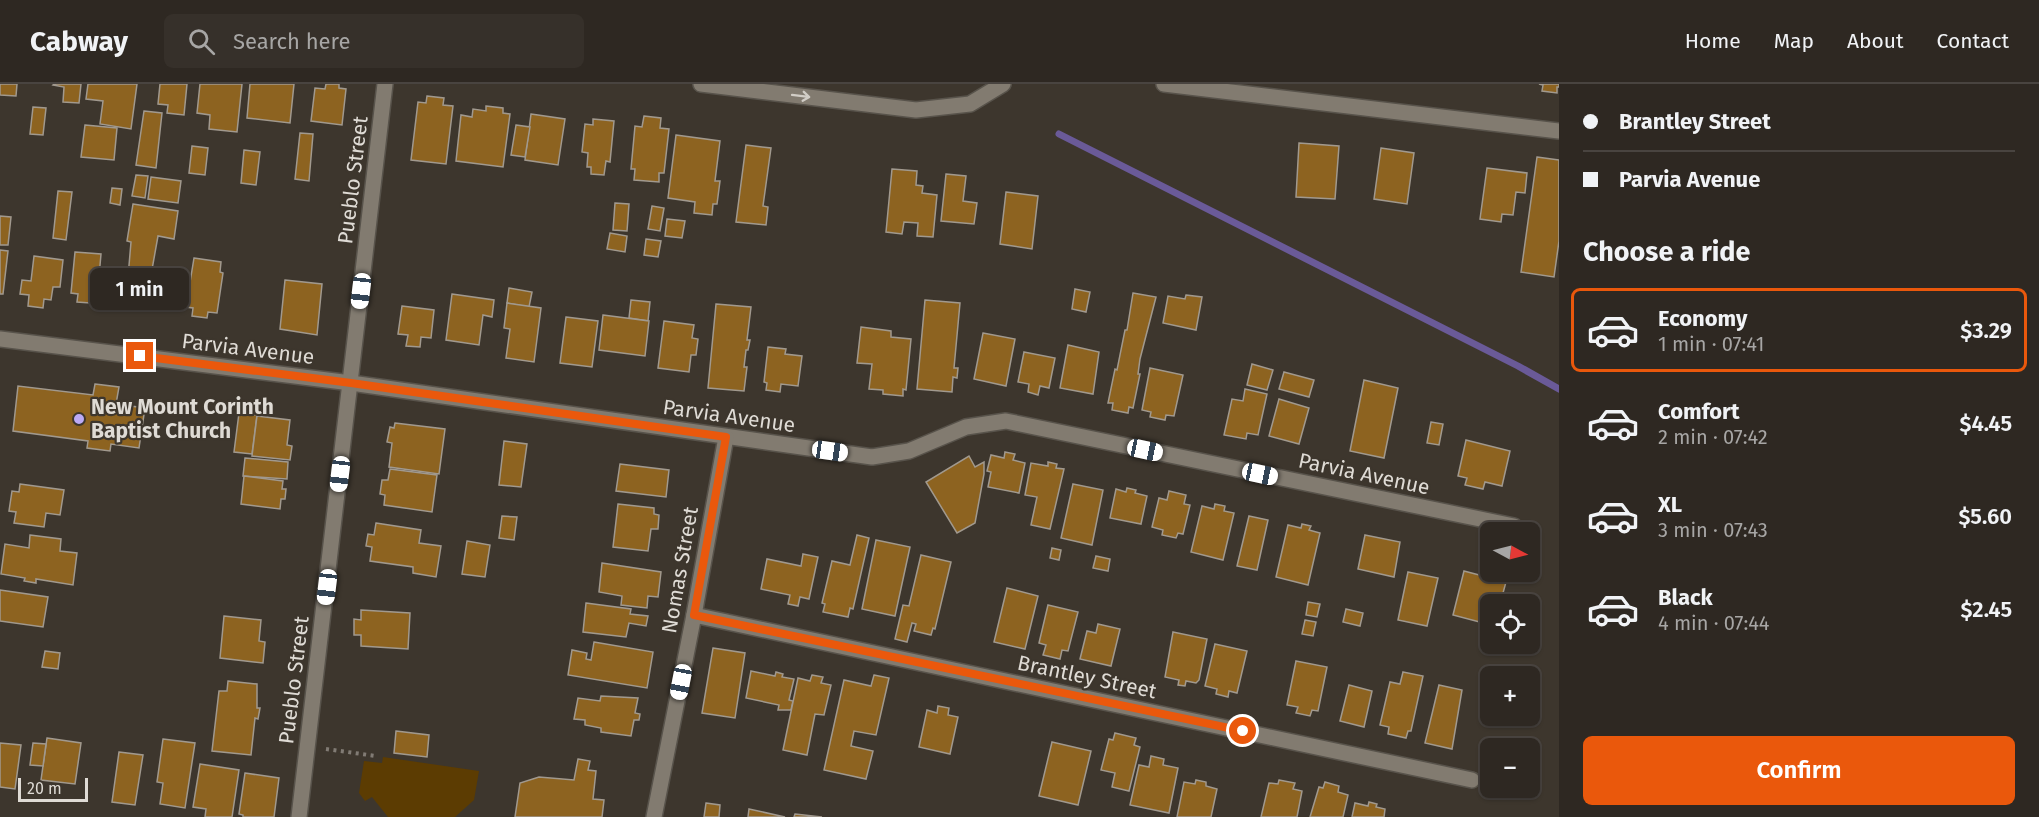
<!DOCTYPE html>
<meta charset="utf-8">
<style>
body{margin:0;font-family:"Fira Sans",sans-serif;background:#36302a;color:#f1f3f6;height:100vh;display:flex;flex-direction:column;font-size:22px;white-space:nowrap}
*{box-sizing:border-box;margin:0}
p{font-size:20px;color:#a7a6a5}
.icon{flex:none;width:33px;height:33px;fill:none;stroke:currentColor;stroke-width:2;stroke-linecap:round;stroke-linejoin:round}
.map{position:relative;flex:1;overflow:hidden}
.panel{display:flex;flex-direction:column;background:#2e2822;width:480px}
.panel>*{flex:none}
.guide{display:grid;align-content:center;height:132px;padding:0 24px;background:#2e2822}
.needle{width:39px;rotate:97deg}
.tools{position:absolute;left:1480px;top:438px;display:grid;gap:12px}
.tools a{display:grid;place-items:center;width:60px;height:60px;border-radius:9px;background:#2e2822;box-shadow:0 2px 4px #0004,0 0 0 2px #494440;font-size:30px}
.scale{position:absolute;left:18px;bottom:15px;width:70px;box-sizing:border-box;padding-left:6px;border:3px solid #dfdbd5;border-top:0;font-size:16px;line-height:21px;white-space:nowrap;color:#dfdbd5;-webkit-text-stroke:4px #3d362d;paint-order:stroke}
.end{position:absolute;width:27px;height:27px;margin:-14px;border:8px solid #ea580c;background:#fff;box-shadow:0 0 0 3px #fff}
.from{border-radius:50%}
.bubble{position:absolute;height:42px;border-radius:9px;background:#2e2822;box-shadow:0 2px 4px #0004,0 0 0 2px #494440;font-size:20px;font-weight:600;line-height:42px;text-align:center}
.car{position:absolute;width:18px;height:36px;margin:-18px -9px;border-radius:8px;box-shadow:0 0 4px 2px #0007;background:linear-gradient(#fff 24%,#345 0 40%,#fff 0 76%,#345 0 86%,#fff 0)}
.guide b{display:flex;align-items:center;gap:21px;height:57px;font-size:22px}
.guide b+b{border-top:2px solid #494440}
.guide i{width:15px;height:15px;background:#f1f3f6}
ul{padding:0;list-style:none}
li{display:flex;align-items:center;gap:18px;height:84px;margin:0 12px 9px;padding:0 12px;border:3px solid transparent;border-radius:9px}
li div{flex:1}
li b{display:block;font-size:22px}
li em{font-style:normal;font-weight:600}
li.selected{border-color:#ea580c}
li>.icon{width:54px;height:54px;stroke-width:1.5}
h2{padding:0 24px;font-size:27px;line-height:72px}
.cta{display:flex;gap:12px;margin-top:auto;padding:12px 24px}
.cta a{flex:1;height:69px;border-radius:9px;background:#ea580c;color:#fff;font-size:24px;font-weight:600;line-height:69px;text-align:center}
header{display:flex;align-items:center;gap:36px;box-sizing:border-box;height:84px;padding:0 30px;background:#2e2822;border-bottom:2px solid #494440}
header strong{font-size:28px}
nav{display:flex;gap:33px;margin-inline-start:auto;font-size:21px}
.search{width:420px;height:54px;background:#36302a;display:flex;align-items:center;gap:15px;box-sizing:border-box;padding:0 21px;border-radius:9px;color:#a7a6a5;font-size:22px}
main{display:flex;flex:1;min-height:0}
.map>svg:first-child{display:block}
.green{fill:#5c3c02}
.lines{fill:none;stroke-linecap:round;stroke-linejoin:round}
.stream{stroke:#6a5a98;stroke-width:7}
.building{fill:#8d6320;stroke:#a1998e;stroke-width:1.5}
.minor-casing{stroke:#58534b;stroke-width:18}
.path{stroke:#817b74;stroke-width:4;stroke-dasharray:3 4.5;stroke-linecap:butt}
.minor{stroke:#827b70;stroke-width:15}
.oneway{stroke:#d1cdc6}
.route{stroke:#ea580c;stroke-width:8}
.poi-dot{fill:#bcaaf6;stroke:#3d362d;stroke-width:2}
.labels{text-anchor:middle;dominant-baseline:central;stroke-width:4.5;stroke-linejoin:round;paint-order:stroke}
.street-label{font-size:21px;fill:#dfdbd5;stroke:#3d362d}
.poi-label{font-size:21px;font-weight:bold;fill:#dfdbd5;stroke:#3d362d;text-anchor:start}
</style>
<header>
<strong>Cabway</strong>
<div class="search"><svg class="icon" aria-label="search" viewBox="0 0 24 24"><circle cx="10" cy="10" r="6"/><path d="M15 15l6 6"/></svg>Search here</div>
<nav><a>Home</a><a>Map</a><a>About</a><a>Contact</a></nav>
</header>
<main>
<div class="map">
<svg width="1559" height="733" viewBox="0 0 1559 733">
<rect width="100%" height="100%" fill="#3d362d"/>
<!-- green -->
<polygon class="green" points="383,673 479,687 474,716 455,733 388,733 372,713 365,717 359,709 364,677 382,679"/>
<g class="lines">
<!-- stream -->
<polyline class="stream" points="1059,50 1518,282 1559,305"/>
</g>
<!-- building -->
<g class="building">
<polygon points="0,0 17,0 16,12 0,11"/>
<polygon points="54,0 81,0 79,19 63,18 64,3 53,1"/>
<polygon points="88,0 137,0 131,45 100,40 103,17 86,15"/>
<polygon points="160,0 187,0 184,31 167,29 168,21 158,20"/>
<polygon points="200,0 242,0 237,48 209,45 210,31 197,29"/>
<polygon points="250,0 294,0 290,39 247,34"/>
<polygon points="326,0 339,0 339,4 346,5 342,41 311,37 315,4 325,5"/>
<polygon points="1539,0 1559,0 1559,3 1557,3 1557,9 1542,7 1543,1"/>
<polygon points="427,12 444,14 443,21 453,22 446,80 411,76 418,18 426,19"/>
<polygon points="486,22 503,24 503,29 510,30 503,83 456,77 461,31 472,33 473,25 486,27"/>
<polygon points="33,23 46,24 43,51 30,50"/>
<polygon points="144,27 162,29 156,84 136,81"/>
<polygon points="531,30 565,35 558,81 525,76"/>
<polygon points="644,32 661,34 660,44 669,45 664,89 659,89 659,98 634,96 635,85 631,85 635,42 642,43"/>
<polygon points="593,35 614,37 610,78 606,77 604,91 591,90 591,83 587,83 588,69 582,68 585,40 593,41"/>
<polygon points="85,41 117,44 114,76 81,73"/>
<polygon points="516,41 530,43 525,73 511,71"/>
<polygon points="300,49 313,50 309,97 295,95"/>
<polygon points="676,51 720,57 715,97 720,97 717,120 713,120 712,131 694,129 695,118 668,114"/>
<polygon points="1299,59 1339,62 1335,115 1296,113"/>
<polygon points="746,61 771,64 763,122 768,123 766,141 736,138"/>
<polygon points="192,62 208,64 205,91 189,89"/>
<polygon points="1381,64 1414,69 1407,120 1374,115"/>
<polygon points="244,66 260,68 256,101 241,99"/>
<polygon points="1537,73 1559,76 1559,157 1554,193 1521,188"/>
<polygon points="1487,84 1527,89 1525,109 1516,108 1513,131 1502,130 1501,138 1480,135"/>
<polygon points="892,85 917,87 916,101 923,102 922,109 937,111 933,153 917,152 918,139 904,138 902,150 886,148"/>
<polygon points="946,90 966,92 963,117 977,119 974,140 941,137"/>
<polygon points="136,91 148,92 145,114 132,112"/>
<polygon points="151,93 181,97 178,119 148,115"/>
<polygon points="112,104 122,105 120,121 110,119"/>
<polygon points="58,107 72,108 66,156 53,154"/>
<polygon points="1006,108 1038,112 1032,165 1000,160"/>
<polygon points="615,119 629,120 627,147 613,146"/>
<polygon points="133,120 178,127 174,155 158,152 148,208 127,205 131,158 127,157"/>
<polygon points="652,122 664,124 660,147 648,145"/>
<polygon points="0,132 11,133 8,161 0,161"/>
<polygon points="667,135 685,137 682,154 665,152"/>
<polygon points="610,149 627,152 625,168 607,165"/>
<polygon points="646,155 661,157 658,173 644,171"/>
<polygon points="0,166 8,167 3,210 0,210"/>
<polygon points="75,168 101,170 97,215 90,215 90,219 77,218 78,210 71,209"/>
<polygon points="34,172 63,176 60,203 53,203 51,216 44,215 43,224 28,222 29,211 20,210 22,196 31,197"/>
<polygon points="194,174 221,178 220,188 223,189 217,229 208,228 207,234 192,232 193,224 186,223"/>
<polygon points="285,196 322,200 317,251 280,245"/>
<polygon points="509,204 532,208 529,223 507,219"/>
<polygon points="1075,205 1090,208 1086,228 1072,225"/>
<polygon points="1133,209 1156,213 1140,275 1138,290 1140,290 1133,324 1129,323 1128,329 1112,326 1113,319 1108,319 1115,285 1117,286 1125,246 1127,246"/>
<polygon points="452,210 494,216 492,233 483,231 479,261 446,256"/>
<polygon points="1186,211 1202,213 1196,246 1163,239 1168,212 1185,215"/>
<polygon points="631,216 650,218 648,237 629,234"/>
<polygon points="925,216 960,219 954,284 958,284 957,294 953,293 952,308 917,305"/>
<polygon points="507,219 541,224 534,278 506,274 510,245 504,244"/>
<polygon points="716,220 751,223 747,256 750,256 748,266 746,266 744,283 747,283 744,307 708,304"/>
<polygon points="402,222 434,226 431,254 421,253 420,263 406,262 408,251 398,250"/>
<polygon points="603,231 649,237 645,272 599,266"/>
<polygon points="566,233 598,237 592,283 560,279"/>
<polygon points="664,237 694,241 692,254 698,255 696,271 691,271 689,288 658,284"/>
<polygon points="861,243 891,247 891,253 911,255 906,306 903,305 903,312 883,310 883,306 869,305 872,280 857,279"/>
<polygon points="983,249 1015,255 1006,302 974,295"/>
<polygon points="1068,261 1099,268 1093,310 1060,304"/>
<polygon points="768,263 786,265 785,270 802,272 798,302 781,300 780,308 766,306 767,299 764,298"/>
<polygon points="1024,268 1055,274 1049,304 1040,302 1038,311 1028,308 1029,300 1018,298"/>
<polygon points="1252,280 1273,286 1267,306 1247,301"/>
<polygon points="1150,284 1183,291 1174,332 1166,331 1165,336 1150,333 1151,328 1142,326"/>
<polygon points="1284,288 1314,296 1309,313 1279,305"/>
<polygon points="1364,296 1398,304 1384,374 1350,367"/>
<polygon points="95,300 119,303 116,320 145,324 139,364 111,360 110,367 87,364 88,357 13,347 18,302 93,311"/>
<polygon points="1245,305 1267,310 1258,351 1247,349 1246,355 1224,351 1232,315 1243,317"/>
<polygon points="1279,315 1309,324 1299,360 1269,352"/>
<polygon points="239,329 257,331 252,370 234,368"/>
<polygon points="257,332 290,336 287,361 292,362 290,376 252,372"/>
<polygon points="1431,338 1443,340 1439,361 1427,359"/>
<polygon points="395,339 445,345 439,390 389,383 392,359 387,358 390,343 394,344"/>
<polygon points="1466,356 1510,367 1502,402 1485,398 1483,405 1465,401 1467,394 1458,392"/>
<polygon points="504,357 527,360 521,403 499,401"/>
<polygon points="1005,368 1015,370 1013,376 1025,379 1019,409 988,403 991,388 987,387 991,371 1004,374"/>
<polygon points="969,372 975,383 984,378 984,390 975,439 957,449 926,398"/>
<polygon points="245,374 288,378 287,395 243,392"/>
<polygon points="1048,378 1057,380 1056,384 1064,385 1050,445 1031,441 1037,413 1025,411 1031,379 1048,382"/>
<polygon points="620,380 669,386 666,413 616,407"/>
<polygon points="390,385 437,391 432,428 384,421 385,411 380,410 382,396 388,396"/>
<polygon points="244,392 283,397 282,405 286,405 285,415 281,415 280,425 241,420"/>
<polygon points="20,400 64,406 60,431 46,429 44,443 14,439 16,428 9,427 12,407 19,408"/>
<polygon points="1073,400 1103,406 1092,461 1061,454"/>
<polygon points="1127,404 1136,406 1135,409 1147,412 1141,440 1110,434 1116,405 1126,408"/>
<polygon points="1169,407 1186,411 1184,420 1190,421 1183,450 1178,449 1176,454 1162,451 1163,446 1152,443 1159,414 1167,416"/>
<polygon points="618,420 654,424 654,430 659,431 658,445 651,445 648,467 613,463"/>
<polygon points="1215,420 1225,422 1224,427 1234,429 1223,476 1191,468 1202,422 1214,425"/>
<polygon points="502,432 517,433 514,456 499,454"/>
<polygon points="1249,432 1268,436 1257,486 1237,482"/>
<polygon points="376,439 421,446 419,459 441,462 436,493 413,489 413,483 370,477 372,463 366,462 368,450 374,451"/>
<polygon points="1302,440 1311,442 1309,446 1320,449 1308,501 1276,493 1288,441 1301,444"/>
<polygon points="30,451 61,455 60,467 77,469 73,501 36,495 36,499 24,497 25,494 1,490 5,460 29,464"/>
<polygon points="857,451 869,454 853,525 850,524 848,533 823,528 825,520 822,519 832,477 850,481"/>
<polygon points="1365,451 1400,458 1394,493 1358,485"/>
<polygon points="876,456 910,463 895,532 862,525"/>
<polygon points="467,457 490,461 485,493 462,490"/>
<polygon points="1052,464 1061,466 1059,476 1050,474"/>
<polygon points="803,470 818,473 809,515 800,513 798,522 788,520 790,511 761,505 767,475 801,482"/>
<polygon points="921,471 951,478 935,545 933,544 931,551 914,547 916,540 912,539 907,558 895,555 903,521 909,522"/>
<polygon points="1096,472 1110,475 1108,487 1093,484"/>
<polygon points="602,479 661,488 658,513 648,512 647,524 621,521 622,512 599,508"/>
<polygon points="1464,487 1506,498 1500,520 1491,520 1491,541 1453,531"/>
<polygon points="1408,488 1438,494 1427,542 1398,536"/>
<polygon points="1007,504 1038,512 1025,565 994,558"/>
<polygon points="0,506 48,513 43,543 0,537"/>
<polygon points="1308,518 1320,520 1317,533 1306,531"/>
<polygon points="586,519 631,525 630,530 648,532 646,542 629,539 626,553 583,548"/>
<polygon points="1048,521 1078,528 1068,567 1062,566 1060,575 1043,571 1046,561 1039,559"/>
<polygon points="1346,525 1363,529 1360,542 1343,538"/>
<polygon points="361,526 410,529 408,565 361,562 361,551 354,551 354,535 361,536"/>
<polygon points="224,532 261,536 259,557 265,558 263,579 220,574"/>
<polygon points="1305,536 1316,538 1313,552 1302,550"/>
<polygon points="1098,540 1120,545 1111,582 1080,575 1087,547 1096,549"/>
<polygon points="1173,548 1207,555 1199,596 1196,599 1186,597 1185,602 1178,601 1179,596 1165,593"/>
<polygon points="594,558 653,568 647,604 568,591 572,566 587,569 586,575 591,576"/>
<polygon points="1215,560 1247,567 1237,609 1229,607 1228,613 1216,610 1217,605 1205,602"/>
<polygon points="713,564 745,569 735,634 702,629"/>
<polygon points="45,567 60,569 58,585 42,583"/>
<polygon points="1296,577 1327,583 1318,627 1312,626 1310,632 1296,629 1298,623 1287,621"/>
<polygon points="751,587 775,592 776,588 783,590 782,593 794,595 789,616 793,617 791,626 778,626 779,621 746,614"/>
<polygon points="1403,588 1423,592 1411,647 1408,647 1406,654 1388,650 1389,643 1380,641 1390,598 1400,600"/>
<polygon points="812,591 823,593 821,599 831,601 824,631 815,630 807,671 783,666 798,594 810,597"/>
<polygon points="874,591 889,594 876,651 854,647 851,662 873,667 866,695 824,686 844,596 871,602"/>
<polygon points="228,597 257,600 257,624 260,624 258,635 255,634 251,671 212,667 219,607 227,607"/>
<polygon points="1349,601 1372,607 1364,643 1340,637"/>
<polygon points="1439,601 1462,606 1452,665 1425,659"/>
<polygon points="601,612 638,614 635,629 640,630 639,636 634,636 631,652 601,648 601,644 585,641 585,636 574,635 578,614 600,617"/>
<polygon points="938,622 949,624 948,631 958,633 950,670 919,663 927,626 937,629"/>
<polygon points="396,647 429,651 427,673 394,669"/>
<polygon points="1115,649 1136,654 1134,661 1140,663 1129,707 1112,703 1115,689 1101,686 1109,655 1113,656"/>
<polygon points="47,654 81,659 75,700 41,696"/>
<polygon points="163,655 195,659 185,724 160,720 163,699 157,698"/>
<polygon points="1052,658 1091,667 1078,721 1039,712"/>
<polygon points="0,659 21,661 15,705 0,703"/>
<polygon points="33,659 46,660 43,682 30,681"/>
<polygon points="119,668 143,671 135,721 112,718"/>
<polygon points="1151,672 1164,675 1163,681 1178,684 1169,729 1130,721 1139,681 1149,683"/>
<polygon points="578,675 590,677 588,686 596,687 593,715 604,716 602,733 515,733 520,699 539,693 574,696"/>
<polygon points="200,680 239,686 232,733 205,733 206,725 193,723"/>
<polygon points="245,689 279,694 274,733 243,733 243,731 239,730"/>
<polygon points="1196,696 1206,698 1206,702 1217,705 1211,733 1177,733 1184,698 1195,700"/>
<polygon points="1279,696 1295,699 1293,705 1302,707 1297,733 1261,733 1269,699 1278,700"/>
<polygon points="1325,698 1339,702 1338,708 1348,711 1343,733 1310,733 1319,703 1323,704"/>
<polygon points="1369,718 1377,720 1376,723 1385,725 1384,733 1352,733 1355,719 1368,722"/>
<polygon points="706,719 720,721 719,733 704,733"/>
<polygon points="749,725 785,733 748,733"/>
<polygon points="795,730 822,733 794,733"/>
</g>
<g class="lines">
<defs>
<g id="minor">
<polyline points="701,0 916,26 970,20 1003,0"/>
<polyline points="1164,0 1559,47"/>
<polyline points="0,255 351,299 872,373 909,367 966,343 1006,337 1514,442"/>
<polyline points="694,531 1472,696"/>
<polyline points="299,733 385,0"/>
<polyline points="654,733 694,531 726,353"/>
</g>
</defs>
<!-- minor casing -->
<use href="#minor" class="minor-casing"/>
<!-- path -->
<polyline class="path" points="326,665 376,672"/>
<!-- minor -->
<use href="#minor" class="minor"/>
</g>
<!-- one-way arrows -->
<defs><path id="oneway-shaft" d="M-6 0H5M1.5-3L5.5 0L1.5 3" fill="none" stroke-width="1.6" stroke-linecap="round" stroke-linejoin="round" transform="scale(1.5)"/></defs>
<use class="oneway" href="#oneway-shaft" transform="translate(801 12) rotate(7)"/>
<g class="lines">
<!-- route -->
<polyline class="route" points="140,272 351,299 726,353 694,531 1243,647"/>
</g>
<!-- markers -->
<circle class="poi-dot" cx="79" cy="335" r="6"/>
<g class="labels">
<!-- street labels -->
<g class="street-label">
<text transform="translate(353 96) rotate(-83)">Pueblo Street</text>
<text transform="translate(248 265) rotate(7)">Parvia Avenue</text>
<text transform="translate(729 332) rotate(8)">Parvia Avenue</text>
<text transform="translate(1364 390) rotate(12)">Parvia Avenue</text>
<text transform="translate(680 486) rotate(-80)">Nomas Street</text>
<text transform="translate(1087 593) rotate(12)">Brantley Street</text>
<text transform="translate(294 596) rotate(-83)">Pueblo Street</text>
</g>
<!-- poi labels -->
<g class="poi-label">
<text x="91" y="323">New Mount Corinth<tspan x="91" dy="24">Baptist Church</tspan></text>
</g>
</g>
</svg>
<div class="tools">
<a><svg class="needle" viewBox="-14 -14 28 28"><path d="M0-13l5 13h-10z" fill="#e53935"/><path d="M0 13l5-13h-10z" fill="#a7a6a5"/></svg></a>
<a><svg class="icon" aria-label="locate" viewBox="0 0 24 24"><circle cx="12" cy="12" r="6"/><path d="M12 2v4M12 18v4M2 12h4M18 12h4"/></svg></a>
<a>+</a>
<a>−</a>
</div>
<div class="scale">20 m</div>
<i class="end from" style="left:1243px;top:647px"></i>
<i class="end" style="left:140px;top:272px"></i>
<div class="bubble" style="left:90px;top:184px;width:99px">1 min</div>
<i class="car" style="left:361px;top:207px;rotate:187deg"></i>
<i class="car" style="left:1145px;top:366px;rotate:102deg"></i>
<i class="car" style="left:830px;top:367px;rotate:98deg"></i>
<i class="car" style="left:340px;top:390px;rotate:187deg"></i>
<i class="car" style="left:1260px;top:390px;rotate:102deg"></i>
<i class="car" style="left:327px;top:503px;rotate:187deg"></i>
<i class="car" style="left:681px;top:598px;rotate:191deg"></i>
</div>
<section class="panel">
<div class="guide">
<b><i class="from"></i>Brantley Street</b>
<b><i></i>Parvia Avenue</b>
</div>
<h2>Choose a ride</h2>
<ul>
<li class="selected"><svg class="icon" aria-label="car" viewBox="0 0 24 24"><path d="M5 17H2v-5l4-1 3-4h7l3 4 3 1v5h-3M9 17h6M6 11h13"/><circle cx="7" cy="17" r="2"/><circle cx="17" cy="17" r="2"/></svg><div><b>Economy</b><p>1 min · 07:41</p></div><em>$3.29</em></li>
<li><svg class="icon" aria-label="car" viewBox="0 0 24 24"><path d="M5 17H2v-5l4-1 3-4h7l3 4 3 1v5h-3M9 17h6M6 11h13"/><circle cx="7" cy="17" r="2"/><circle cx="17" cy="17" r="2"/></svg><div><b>Comfort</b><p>2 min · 07:42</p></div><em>$4.45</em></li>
<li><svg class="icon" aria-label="car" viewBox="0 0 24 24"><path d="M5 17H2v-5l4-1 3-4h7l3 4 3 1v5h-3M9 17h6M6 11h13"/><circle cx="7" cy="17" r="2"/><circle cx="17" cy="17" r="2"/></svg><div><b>XL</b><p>3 min · 07:43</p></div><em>$5.60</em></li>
<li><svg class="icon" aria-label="car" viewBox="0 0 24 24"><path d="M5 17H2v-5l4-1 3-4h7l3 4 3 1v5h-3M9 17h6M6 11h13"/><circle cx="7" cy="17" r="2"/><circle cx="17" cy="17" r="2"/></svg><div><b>Black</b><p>4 min · 07:44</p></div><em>$2.45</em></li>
</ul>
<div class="cta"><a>Confirm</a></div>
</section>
</main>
